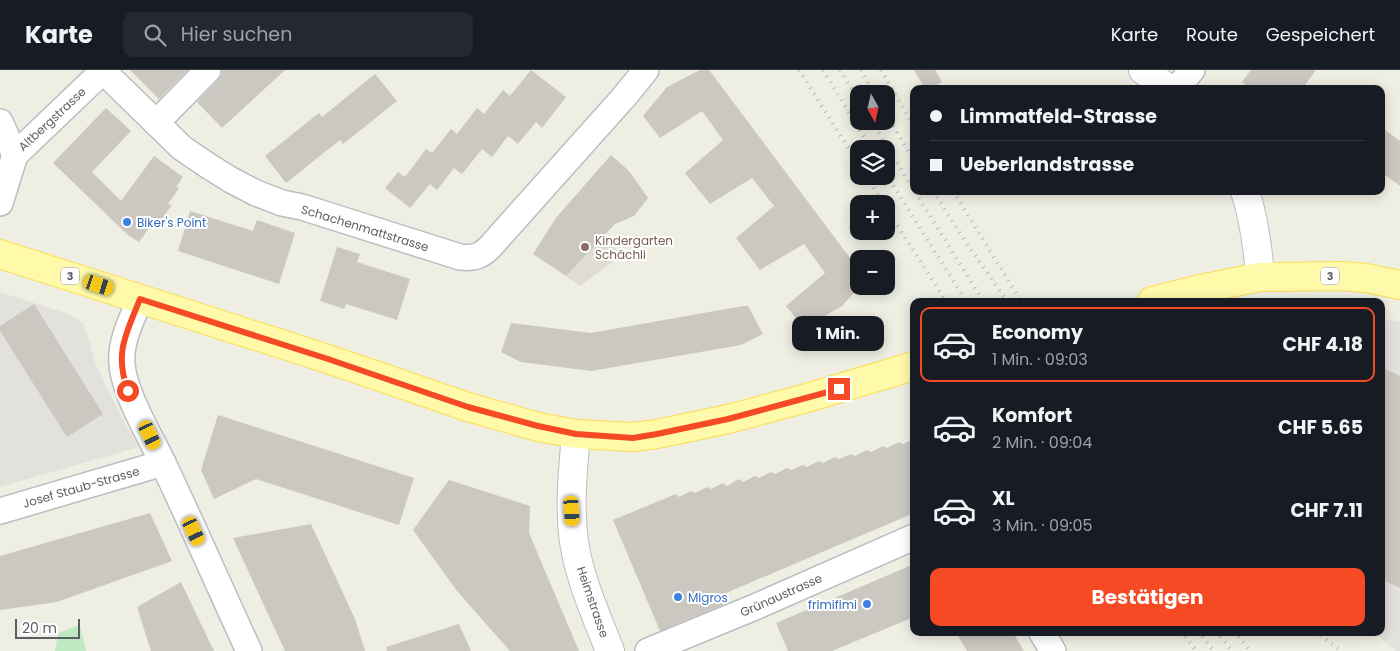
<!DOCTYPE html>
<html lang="de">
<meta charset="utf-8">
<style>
body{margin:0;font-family:Poppins,sans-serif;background:#242831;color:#f1f3f6;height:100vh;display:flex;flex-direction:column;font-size:19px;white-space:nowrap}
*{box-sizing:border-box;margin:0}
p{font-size:16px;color:#9ea1a6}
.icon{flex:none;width:28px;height:28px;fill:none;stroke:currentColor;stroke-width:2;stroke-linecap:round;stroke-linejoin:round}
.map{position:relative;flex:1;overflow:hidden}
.sheet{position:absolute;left:910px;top:228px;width:475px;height:338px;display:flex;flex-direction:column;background:#171b24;border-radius:10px;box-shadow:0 2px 12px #0003}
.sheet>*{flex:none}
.hud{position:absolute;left:910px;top:15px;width:475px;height:110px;border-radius:10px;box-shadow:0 2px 12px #0003;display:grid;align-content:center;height:110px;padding:0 20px;background:#171b24}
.needle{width:32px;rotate:172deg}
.fabs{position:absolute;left:850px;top:15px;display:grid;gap:10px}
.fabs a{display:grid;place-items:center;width:45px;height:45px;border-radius:10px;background:#171b24;box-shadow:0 2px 12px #0003;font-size:25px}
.scale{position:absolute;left:15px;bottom:12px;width:65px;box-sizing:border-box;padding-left:5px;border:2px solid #5b5f65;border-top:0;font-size:14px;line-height:18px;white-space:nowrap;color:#5b5f65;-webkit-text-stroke:4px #fff;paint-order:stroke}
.end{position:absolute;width:22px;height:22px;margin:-11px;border:6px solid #f54a24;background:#fff;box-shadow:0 0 0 2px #fff}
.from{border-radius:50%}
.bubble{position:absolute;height:35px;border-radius:10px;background:#171b24;box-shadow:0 2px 12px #0003;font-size:16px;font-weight:700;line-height:35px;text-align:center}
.car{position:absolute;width:15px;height:30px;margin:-15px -8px;border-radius:6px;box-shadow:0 0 4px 1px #0007;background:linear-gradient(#f5c518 24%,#345 0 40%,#f5c518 0 76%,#345 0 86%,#f5c518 0)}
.hud b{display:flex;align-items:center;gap:18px;height:48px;font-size:19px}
.hud b+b{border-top:1px solid #363941}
.hud i{width:12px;height:12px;background:#f1f3f6}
ul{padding:9px 0 0;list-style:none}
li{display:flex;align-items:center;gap:15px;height:75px;margin:0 10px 8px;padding:0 10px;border:2px solid transparent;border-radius:10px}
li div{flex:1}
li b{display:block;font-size:19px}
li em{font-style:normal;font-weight:700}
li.current{border-color:#f54a24}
li>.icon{width:45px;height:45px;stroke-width:1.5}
.button{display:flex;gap:10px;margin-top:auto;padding:10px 20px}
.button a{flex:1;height:58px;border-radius:10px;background:#f54a24;color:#fff;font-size:20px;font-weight:700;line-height:58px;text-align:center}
header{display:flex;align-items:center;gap:30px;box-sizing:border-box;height:70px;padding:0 25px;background:#171b24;border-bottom:1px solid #363941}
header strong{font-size:24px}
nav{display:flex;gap:28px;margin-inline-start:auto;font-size:18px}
.search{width:350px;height:45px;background:#242831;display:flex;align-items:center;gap:12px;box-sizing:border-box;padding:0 18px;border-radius:10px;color:#9ea1a6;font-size:19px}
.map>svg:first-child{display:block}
.industrial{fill:#e3e1db}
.education{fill:#dfddd2}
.green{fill:#bee9c3}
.building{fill:#cac8c0}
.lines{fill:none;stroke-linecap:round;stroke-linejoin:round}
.minor-casing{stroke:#bbbdc3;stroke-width:28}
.tertiary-casing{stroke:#bbbdc3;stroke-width:30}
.primary-casing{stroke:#fbdd51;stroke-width:30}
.minor{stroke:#fff;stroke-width:25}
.tertiary{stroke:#fff;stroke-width:28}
.primary{stroke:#fffaa9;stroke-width:28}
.rail{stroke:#b7b8b8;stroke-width:4;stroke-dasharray:1 6;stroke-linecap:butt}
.route{stroke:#f54a24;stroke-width:6}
.shop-dot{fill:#3f7fe0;stroke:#fff;stroke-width:2}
.education-dot{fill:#8d6e63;stroke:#fff;stroke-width:2}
.labels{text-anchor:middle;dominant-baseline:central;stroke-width:4;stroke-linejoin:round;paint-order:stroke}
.shield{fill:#fff;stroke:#8c8f93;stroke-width:1}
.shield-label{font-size:11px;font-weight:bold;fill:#5b5f65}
.street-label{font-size:12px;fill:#5b5f65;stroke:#fff}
.shop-label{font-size:12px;fill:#366cbe;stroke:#fff;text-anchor:start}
.education-label{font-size:12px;fill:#785e54;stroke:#fff;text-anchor:start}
</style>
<header>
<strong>Karte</strong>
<div class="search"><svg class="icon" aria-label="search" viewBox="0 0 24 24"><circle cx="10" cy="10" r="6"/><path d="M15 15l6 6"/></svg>Hier suchen</div>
<nav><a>Karte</a><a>Route</a><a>Gespeichert</a></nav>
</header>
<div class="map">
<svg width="1400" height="581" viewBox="0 0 1400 581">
<rect width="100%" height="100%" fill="#efeee3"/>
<!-- industrial -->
<g class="industrial">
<polygon points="0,222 71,245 83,253 89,269 95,293 123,350 139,377 0,417"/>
<polygon points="1381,249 1400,252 1400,581 1396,581 1372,561 1381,561"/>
</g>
<!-- education -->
<polygon class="education" points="575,126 621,186 580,216 566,206 579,192 543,168 556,148"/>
<!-- green -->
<polygon class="green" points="80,555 86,581 55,581 58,563"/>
<!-- building -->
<g class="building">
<polygon points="130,0 188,0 159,29"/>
<polygon points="222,0 285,0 222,58 197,32 218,10 222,4"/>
<polygon points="531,0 566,27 542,58 536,52 518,74 508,66 492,87 482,79 462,104 454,98 437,120 430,114 410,138 385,118 398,102 405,107 426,79 432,83 451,59 457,64 477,38 484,44 503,20 510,26"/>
<polygon points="700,0 709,0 859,200 859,217 842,236 804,258 786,236 825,203 804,174 760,200 736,168 774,136 752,108 710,134 685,103 723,70 702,41 660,68 643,46 667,17"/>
<polygon points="914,0 935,0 942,12 930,19 925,19"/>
<polygon points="1251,0 1316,0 1302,19 1251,19 1242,12"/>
<polygon points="375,4 397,31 343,74 340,70 286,113 265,86 319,43 322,47"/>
<polygon points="106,38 131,61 92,102 121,131 154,86 183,107 176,117 179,118 168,134 172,135 158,154 154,151 139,172 129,166 53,93"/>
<polygon points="1381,57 1400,71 1400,116 1381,102"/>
<polygon points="611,85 629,101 648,128 634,146 615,154 566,206 533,184 556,148"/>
<polygon points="190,141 253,161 257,150 295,163 279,214 178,181"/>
<polygon points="337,177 360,184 357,192 410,209 397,250 346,234 344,239 320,231"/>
<polygon points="34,234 103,344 67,367 0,261 0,256"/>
<polygon points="743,236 748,236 763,264 741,275 591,301 521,292 501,282 511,253 591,263"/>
<polygon points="1381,297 1400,306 1400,518 1381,509"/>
<polygon points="218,345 414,408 399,455 256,409 214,429 201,400"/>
<polygon points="914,369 914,443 719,526 723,535 660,561 613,450 676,424 679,427 691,421 695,423 707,417 711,419 723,413 727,416 739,409 743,412 755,406 759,408 771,402 775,404 787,398 791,400 803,395 807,397 819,391 823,393 835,387 839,389 851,384 855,386 867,380 871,382 883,376 887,378 899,372 903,374"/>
<polygon points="449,410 530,436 529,463 579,581 510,581 457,521 413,460"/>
<polygon points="150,443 172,491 57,532 0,540 0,486"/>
<polygon points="311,454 355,549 365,581 285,581 233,468"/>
<polygon points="914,494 914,547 832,581 788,581 776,553"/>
<polygon points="181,512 201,554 214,581 151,581 137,537"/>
<polygon points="459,554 471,581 387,581 386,577"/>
<polygon points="955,561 1012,561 1024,581 967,581"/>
</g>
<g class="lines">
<defs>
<g id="minor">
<path d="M103 1 182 78 207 95 231 110 256 123 282 133 302 137 460 187C473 189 481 186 490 177L624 27 646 0"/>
<polyline points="1176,19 1192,0"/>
<polyline points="0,52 15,85"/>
<polyline points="156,53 208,0"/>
<polyline points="0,133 15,85 104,0"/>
<path d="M140 229C132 249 120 271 122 294 124 323 149 364 162 391 192 454 220 518 249 581"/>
<polyline points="0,441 163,393"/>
<polyline points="1041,561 1053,581"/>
<polyline points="648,581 755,537 914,467"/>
</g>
<g id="tertiary">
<polyline points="1143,0 1169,19"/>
<path d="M1245 121C1254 149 1258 178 1260 207"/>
<path d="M576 364C573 400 569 436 574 472 580 510 596 545 610 581"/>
</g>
<g id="primary">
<polyline points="0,184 328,289 468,337 538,357 576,364 633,367 657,364 728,349 803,329 914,296"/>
<polyline points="1152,231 1200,219 1260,207 1341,206 1366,208 1400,215"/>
</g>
</defs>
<!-- minor casing -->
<use href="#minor" class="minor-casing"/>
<!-- tertiary casing -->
<use href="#tertiary" class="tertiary-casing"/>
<!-- primary casing -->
<use href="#primary" class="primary-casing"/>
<!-- minor -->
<use href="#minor" class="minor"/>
<!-- tertiary -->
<use href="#tertiary" class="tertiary"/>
<!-- primary -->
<use href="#primary" class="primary"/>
<!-- rail -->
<g class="rail">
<polyline points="799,0 859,95"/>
<polyline points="823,0 871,79"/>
<polyline points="840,0 859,31"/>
<polyline points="861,0 874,24"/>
<polyline points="881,0 914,56"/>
<polyline points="886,44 914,91"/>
<polyline points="871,51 983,231"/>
<polyline points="886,104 966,231"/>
<polyline points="866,106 884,134"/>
<polyline points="933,121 967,174 1007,231"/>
<polyline points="953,121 1021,231"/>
<polyline points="886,138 946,231"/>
<polyline points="1181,561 1196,581"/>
<polyline points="1198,561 1214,581"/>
<polyline points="1216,561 1232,581"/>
<polyline points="1234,561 1250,581"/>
<polyline points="1315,561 1341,581"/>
</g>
</g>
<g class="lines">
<!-- route -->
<path class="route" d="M128 321C114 283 126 264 140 229L328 289 468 337 538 356 576 364 633 368 657 364 728 349 839 319"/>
</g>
<!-- markers -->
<g class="shop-dot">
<circle cx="127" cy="152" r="5"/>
<circle cx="678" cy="527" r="5"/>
<circle cx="867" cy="534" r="5"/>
</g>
<circle class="education-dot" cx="585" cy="177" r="5"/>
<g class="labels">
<!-- shield labels -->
<g class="shield">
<rect x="61" y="197.5" width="18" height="17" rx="4"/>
<rect x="1321" y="197.5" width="18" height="17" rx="4"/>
</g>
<g class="shield-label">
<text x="70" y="206">3</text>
<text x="1330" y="206">3</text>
</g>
<!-- street labels -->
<g class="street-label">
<text transform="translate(52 49) rotate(-43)">Altbergstrasse</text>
<text transform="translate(365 158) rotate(17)">Schachenmattstrasse</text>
<text transform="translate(81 417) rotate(-16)">Josef Staub-Strasse</text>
<text transform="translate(781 525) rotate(-24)">Grünaustrasse</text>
<text transform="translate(593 532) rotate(71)">Heimstrasse</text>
</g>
<!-- shop labels -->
<g class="shop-label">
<text x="137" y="152">Biker's Point</text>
<text x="688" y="527">Migros</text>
<text x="857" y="534" text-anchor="end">frimifimi</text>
</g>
<!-- education labels -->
<g class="education-label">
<text x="595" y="170">Kindergarten<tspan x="595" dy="14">Schächli</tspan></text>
</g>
</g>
</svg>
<div class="fabs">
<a><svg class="needle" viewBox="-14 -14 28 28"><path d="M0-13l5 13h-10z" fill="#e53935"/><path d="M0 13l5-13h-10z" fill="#9ea1a6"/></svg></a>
<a><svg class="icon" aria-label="layers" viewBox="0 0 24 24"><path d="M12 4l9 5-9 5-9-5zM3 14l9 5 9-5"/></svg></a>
<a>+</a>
<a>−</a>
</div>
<div class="scale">20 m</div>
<i class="end from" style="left:128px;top:321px"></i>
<i class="end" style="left:839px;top:319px"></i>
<div class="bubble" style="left:792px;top:246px;width:92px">1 Min.</div>
<i class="car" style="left:99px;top:215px;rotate:108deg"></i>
<i class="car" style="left:150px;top:365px;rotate:155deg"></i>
<i class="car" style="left:572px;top:441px;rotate:176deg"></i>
<i class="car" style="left:194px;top:461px;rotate:155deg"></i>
<div class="hud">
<b><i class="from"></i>Limmatfeld-Strasse</b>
<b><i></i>Ueberlandstrasse</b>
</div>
<section class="sheet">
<ul>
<li class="current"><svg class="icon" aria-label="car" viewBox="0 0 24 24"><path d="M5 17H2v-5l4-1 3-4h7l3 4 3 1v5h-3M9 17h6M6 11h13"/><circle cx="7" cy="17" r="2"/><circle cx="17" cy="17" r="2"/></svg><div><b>Economy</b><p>1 Min. · 09:03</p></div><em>CHF 4.18</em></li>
<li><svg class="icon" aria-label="car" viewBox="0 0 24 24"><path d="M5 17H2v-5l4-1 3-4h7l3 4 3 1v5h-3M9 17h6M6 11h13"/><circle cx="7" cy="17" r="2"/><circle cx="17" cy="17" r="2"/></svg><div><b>Komfort</b><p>2 Min. · 09:04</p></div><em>CHF 5.65</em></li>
<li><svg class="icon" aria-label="car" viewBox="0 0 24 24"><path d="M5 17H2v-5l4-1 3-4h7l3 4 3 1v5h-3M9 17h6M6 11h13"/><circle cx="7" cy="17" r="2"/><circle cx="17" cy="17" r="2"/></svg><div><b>XL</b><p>3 Min. · 09:05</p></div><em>CHF 7.11</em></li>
</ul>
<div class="button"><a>Bestätigen</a></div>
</section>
</div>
